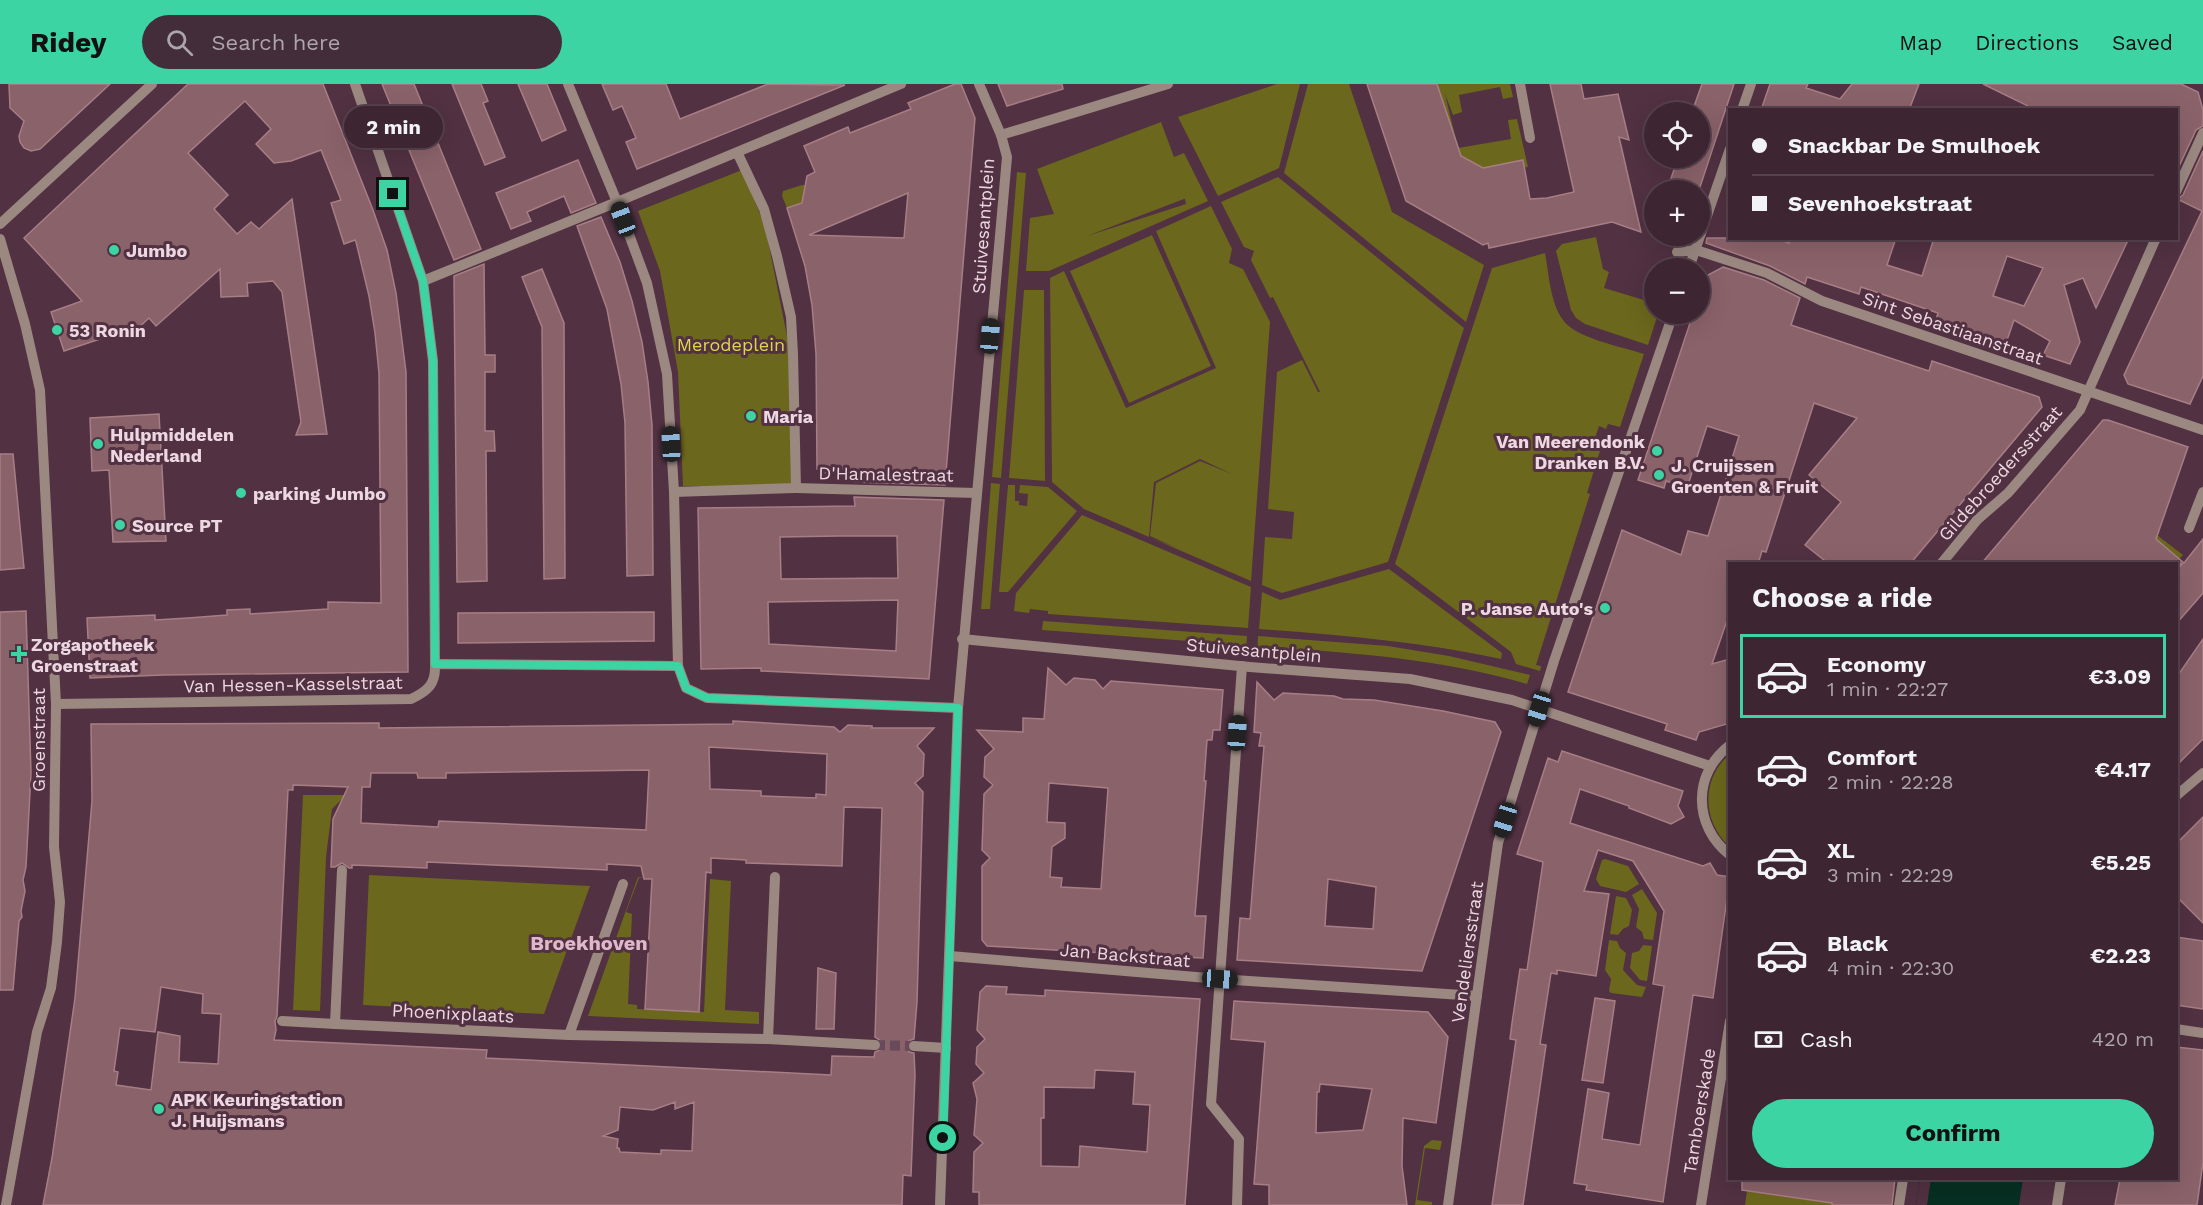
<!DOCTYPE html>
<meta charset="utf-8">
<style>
body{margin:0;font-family:"Work Sans",sans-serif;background:#442d3a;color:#f1f3f6;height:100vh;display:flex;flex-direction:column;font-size:22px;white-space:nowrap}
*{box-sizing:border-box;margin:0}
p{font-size:20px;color:#ada5ac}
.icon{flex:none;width:33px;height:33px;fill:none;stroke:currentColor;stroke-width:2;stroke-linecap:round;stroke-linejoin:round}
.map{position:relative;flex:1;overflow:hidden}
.side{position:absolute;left:1728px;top:478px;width:450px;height:618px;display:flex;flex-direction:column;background:#3d2532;border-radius:0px;box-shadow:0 6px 24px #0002,0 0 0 2px #56424d}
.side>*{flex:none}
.hud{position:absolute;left:1728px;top:24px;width:450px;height:132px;border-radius:0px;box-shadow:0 6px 24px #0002,0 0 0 2px #56424d;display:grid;align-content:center;height:132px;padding:0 24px;background:#3d2532}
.tools{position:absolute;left:1644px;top:18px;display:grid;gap:12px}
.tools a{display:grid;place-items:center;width:66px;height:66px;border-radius:50%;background:#3d2532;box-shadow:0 6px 24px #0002,0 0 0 2px #56424d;font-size:30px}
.end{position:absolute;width:27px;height:27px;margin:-14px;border:8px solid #3dd4a3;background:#111;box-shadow:0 0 0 3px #111}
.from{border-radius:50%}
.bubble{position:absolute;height:42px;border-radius:21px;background:#3d2532;box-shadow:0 6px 24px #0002,0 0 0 2px #56424d;font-size:20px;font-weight:700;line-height:42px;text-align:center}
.car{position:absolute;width:18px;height:36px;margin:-18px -9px;border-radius:8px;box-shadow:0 0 4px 2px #0007;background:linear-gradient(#222 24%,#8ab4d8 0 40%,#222 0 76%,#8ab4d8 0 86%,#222 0)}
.hud b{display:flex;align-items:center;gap:21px;height:57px;font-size:22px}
.hud b+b{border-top:2px solid #56424d}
.hud i{width:15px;height:15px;background:#f1f3f6}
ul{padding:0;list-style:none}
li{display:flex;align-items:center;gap:18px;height:84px;margin:0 12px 9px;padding:0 12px;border:3px solid transparent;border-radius:0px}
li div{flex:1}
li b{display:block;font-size:22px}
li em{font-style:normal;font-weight:700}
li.selected{border-color:#3dd4a3}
li>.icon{width:54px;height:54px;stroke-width:1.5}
h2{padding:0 24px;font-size:27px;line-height:72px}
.pay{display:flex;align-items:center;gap:15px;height:66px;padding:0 24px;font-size:22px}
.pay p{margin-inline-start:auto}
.primary-button{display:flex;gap:12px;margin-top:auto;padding:12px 24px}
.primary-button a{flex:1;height:69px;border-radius:36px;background:#3dd4a3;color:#111;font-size:24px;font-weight:700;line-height:69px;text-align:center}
header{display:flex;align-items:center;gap:36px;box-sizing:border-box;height:84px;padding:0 30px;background:#3dd4a3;color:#111}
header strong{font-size:28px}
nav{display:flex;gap:33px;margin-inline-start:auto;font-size:21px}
.search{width:420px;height:54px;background:#442d3a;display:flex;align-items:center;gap:15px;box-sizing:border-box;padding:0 21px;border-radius:33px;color:#ada5ac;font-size:22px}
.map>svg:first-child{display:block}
.green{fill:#6b671c;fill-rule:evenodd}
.water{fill:#072f22}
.pier{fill:#513142}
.building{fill:#8a626a;stroke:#a87e85;stroke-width:1.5;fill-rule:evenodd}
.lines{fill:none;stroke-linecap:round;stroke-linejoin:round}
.minor-tunnel{stroke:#684a5a;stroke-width:10;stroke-dasharray:10 5;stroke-linecap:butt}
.minor{stroke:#9a8881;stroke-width:10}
.route{stroke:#3dd4a3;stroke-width:8}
.poi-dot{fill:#3dd4a3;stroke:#513142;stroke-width:2}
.labels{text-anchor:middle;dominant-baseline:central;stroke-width:6;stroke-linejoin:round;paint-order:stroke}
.street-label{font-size:18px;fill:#edd8e2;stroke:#513142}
.poi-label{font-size:18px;font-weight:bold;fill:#edd8e2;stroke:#513142;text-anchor:start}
.park-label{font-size:18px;fill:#ded74d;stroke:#513142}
.neighbourhood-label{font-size:20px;font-weight:bold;fill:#e0b8cc;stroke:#513142}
</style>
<header>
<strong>Ridey</strong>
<div class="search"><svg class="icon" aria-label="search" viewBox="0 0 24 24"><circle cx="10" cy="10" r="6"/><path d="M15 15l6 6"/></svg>Search here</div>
<nav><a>Map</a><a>Directions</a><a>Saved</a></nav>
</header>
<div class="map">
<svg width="2203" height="1121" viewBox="0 0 2203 1121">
<rect width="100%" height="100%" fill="#513142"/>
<!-- green -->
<g class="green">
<polygon points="1277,0 1300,0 1279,84 1218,112 1178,33"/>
<polygon points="1308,0 1349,0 1392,128 1484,181 1466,238 1284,89"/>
<polygon points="1436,0 1510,0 1513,13 1503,15 1500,3 1459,11 1462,28 1453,31 1445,10 1458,64 1511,55 1508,36 1517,35 1528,83 1485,88 1455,72"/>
<path d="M1161 38 1174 73 1184 69 1208 117 1049 187H1026L1030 134 1054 130 1037 85ZM1185 115 1186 120 1087 152 1184 115Z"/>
<polygon points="742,86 765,142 791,272 791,402 683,402 678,288 660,187 638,127"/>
<polygon points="1017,88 1026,89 1001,394 992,393"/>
<polygon points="1278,93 1464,244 1388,478 1282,509 1262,501 1265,453 1292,455 1294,428 1268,425 1277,288 1302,276 1318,308 1320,308 1273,213 1270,214 1251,176 1254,167 1244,163 1221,118"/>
<polygon points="802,101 805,101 803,111 807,118 787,124 782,112 783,107"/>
<path d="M1211 122 1232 165 1229 179 1243 185 1270 238 1251 497 1084 425 1052 398V394L1050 194 1064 187 1126 324 1216 284 1156 147ZM1200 375 1232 390 1200 377 1156 399 1150 452 1177 464 1149 453 1154 398Z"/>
<polygon points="1152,151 1211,282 1129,319 1070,187"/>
<polygon points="1596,153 1603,185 1609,188 1604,204 1654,219 1654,230 1658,230 1648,261 1585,240 1576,234 1571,226 1556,167 1562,160"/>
<path d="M1545 169C1549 190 1550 218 1563 236 1575 254 1623 263 1644 270L1620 343 1608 340 1606 345 1599 342 1592 363 1600 367 1587 409 1590 410 1536 581 1541 582 1540 587 1516 580 1511 568 1395 480 1492 184Z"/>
<polygon points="1024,206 1044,206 1045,397 1009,394"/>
<polygon points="991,399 1000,400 990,525 981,525"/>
<polygon points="1008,401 1015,401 1015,417 1019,417 1019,421 1027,422 1028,410 1019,409 1020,401 1048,403 1077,427 1008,508 999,508"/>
<polygon points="1082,431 1251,503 1248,544 1048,530 1048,527 1030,525 1029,529 1014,527 1016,509"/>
<polygon points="2157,451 2183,471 2177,477 2156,455"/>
<path d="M1389 485 1502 569 1501 575C1421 558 1341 551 1259 545L1262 508 1280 516Z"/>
<polygon points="1043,537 1247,552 1246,569 1215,567 1215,559 1042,546"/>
<path d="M1258 552 1388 562 1449 572 1530 591 1527 600C1453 578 1376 571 1298 565V573L1257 570Z"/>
<path d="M1729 671V762C1702 737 1701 695 1729 671Z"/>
<polygon points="303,711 346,711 332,725 326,773 320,927 293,926"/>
<polygon points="1605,775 1628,782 1639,800 1626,808 1600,802 1596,795 1602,776"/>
<polygon points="369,791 590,802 544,930 363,921"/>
<polygon points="638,793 644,794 639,794 626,828 632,830 628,920 637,921 637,925 704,928 710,795 731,797 725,926 759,928 759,940 588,932"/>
<polygon points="1642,805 1657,829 1653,856 1644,855 1642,848 1636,843 1639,825 1632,811"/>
<polygon points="1616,812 1626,814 1632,826 1629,842 1623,845 1618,851 1610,850"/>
<polygon points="1609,856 1617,857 1620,864 1626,869 1623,886 1637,901 1646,903 1642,913 1611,909 1609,907 1611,895 1605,886"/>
<polygon points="1643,861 1652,862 1647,897 1640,896 1630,884 1632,869 1639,867"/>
<polygon points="1432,1056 1442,1057 1440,1066 1425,1064 1417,1116 1432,1118 1432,1121 1415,1121 1424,1062"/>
<polygon points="1747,1107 1832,1119 1831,1121 1745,1121"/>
</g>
<!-- water -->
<polygon class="water" points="1920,1095 2023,1095 2019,1121 1916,1121"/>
<!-- pier -->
<polygon class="pier" points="1920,1095 1931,1095 1927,1121 1916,1121"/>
<!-- building -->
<g class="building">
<polygon points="9,0 110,0 40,65 31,67 24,64 20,58 19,52 24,37 10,24"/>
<polygon points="188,0 323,0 373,126 387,166 396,209 406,288 408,588 163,591 90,594 87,534 155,531 155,536 188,534 227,531 227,526 250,525 250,530 328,525 328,518 381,519 379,289 375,249 369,212 356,158 355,156 344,160 331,119 341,116 321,66 291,77 274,79 256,60 271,45 245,17 188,69 228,111 214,125 237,150 251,138 259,145 292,115 327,350 296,351 301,338 282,208 273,197 247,199 248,212 221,213 220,185 156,242 149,234 134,248 130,245 64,267 51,228 82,217 24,154"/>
<polygon points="382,0 414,0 481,165 454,176"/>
<polygon points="452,0 481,0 488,17 483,19 505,73 485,81"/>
<polygon points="518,0 547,0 566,46 542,57"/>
<polygon points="602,0 666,0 680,35 768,0 845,1 637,85 626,58 636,54 622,22 613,26"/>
<path d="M955 0H961L975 34 945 401 854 398V389H820V385H817L816 270 812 221 805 182 787 124 802 119 807 92 815 88 804 62 848 43 850 49 911 25 908 19ZM908 109 904 154 809 151Z"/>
<polygon points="998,0 1062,0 1063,5 1007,22"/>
<polygon points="1367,0 1437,0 1461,72 1483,84 1523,76 1530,115 1547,114 1574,108 1550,0 1581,0 1584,15 1618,10 1629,56 1619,53 1641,148 1612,138 1489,164 1488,159 1483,161 1406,117"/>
<polygon points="1702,0 1734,0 1699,106 1667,106 1678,74 1700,74 1700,28 1692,28"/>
<polygon points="1770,0 1808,0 1806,4 1840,15 1852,0 1919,0 1909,26 1761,26"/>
<polygon points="1983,0 2181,0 2198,8 2203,26 2203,42 2196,46 2176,89 2176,26 2036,26"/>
<polygon points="2203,67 2203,292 2190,320 2128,300 2124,291 2202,127 2177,115 2183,111"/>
<polygon points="578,76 596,119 571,129 564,112 527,128 531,137 511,145 496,109"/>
<polygon points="601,133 620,178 632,217 642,258 648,298 652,341 653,491 627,492 625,339 621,300 607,225 577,142"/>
<path d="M1707 154H1774L1789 159 1790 154H1896L1887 181 1922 192 1934 154H2129L2096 224 2083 194 2064 201 2080 258 2070 280 2043 271 2050 257 2014 236 2006 259 1936 236 1938 229 1861 203 1859 210 1807 193 1805 200 1770 182 1706 159ZM2007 172 2043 184 2024 222 1993 212Z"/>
<polygon points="484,180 485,271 495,271 495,288 485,288 485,347 494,347 495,367 486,367 487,497 457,498 454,192"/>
<polygon points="1723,183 1764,196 1800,214 1791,241 1929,287 1932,277 2039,313 2042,323 1910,480 1829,480 1805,461 1841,418 1809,391 1857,334 1814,319 1766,468 1762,467 1758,480 1730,480 1730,528 1712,580 1730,575 1730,639 1699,648 1696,656 1665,646 1667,640 1568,608 1622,446 1681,471 1688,447 1708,452 1739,352 1707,342 1687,404 1666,397 1664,404 1638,396 1693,230 1700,230 1700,211 1706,192"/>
<polygon points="542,185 564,239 565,494 544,495 542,243 522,193"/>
<polygon points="159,330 166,457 113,458 109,386 92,387 90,334"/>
<polygon points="2103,336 2108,336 2188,363 2156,455 2184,479 2203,455 2203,509 2176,540 2176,487 2182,480 1981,480"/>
<polygon points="0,370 13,370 24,484 0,486"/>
<path d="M854 413 944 416 929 595 761 587V584L701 585 698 424 855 422ZM839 452H897L898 494 781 495 780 453ZM898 516 896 567 769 560 768 518Z"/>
<polygon points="26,527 31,689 26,783 23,796 25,807 21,827 22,833 19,837 13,906 0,906 0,528"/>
<polygon points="654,528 654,557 458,559 458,529"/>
<polygon points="2203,555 2203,655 2176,682 2176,594"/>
<path d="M1048 584 1066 601 1074 594 1095 596 1103 605 1111 597 1223 606 1220 646H1213L1212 656H1207L1204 697H1206L1195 832H1206L1203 874 1156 872V874L1140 871 987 862 982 856V782L990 774 982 766 984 710 993 701 984 693 985 673 994 665 977 646 1023 648V634L1044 635ZM1049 699 1108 704 1101 805 1061 803 1062 794 1050 793 1052 763 1065 754V739L1047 738Z"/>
<path d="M1257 598 1274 616 1283 609 1334 612 1343 615 1374 616 1443 627 1495 638 1501 648 1422 887 1237 876 1240 834 1250 835 1264 662H1259L1261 649 1254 648ZM1328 795 1376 803 1373 845 1325 842Z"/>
<path d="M733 637 834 643 840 648 848 641 872 642V644H934L917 662 924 670 923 692 915 699 923 708 917 918 914 955 908 957 907 962 909 968 914 969 915 991 911 1092 903 1091 902 1121H43L52 1074 75 914 92 717 91 640 379 639V644L733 640ZM709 663 827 670 826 711 816 710V714L761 712V707L710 705ZM649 686 646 746 439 737 438 743 361 739 362 703H370L371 689H417L418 694H446V689ZM293 701 348 703 333 735 331 783H335L342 779 349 784H352V781L427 784V778L607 786V780L641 782 644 795H652L645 925 699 928 706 788 711 789V774L746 776V779L842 782 844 723 882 724 875 953 881 957 882 965 875 968 874 973 832 972 831 991 486 974 487 966 274 956 276 946 275 937 277 932 288 706H293ZM161 903 203 910 202 929 221 930 218 980 179 978 180 952 158 948 151 1006 116 1001 118 988 114 987 120 944 155 948ZM675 1018V1025L694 1018 692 1067 661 1066V1070L620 1068 619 1064H617L618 1055 603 1052 618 1046 620 1023 653 1026Z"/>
<polygon points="1562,667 1683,707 1678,722 1684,733 1671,740 1629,724 1629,722 1580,705 1570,739 1703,782 1710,779 1717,791 1730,793 1713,914 1693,911 1663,1118 1586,1106 1587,1101 1574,1099 1588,1005 1609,1009 1602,1055 1640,1061 1664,902 1653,900 1664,827 1633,777 1598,766 1584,807 1609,810 1596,892 1557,886 1557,890 1551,889 1540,960 1546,961 1523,1121 1492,1121 1516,956 1510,955 1512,939 1520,885 1527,886 1543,778 1517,770 1548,674 1558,678"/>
<polygon points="2203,733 2203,839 2176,812 2176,760"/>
<polygon points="2176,853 2203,857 2203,925 2176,921"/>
<polygon points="818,884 836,889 834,945 816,945"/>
<path d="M986 902 1007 903 1006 910 1045 912V906L1200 915 1185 1121H979V1108H973L974 1068 983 1059 974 1051 977 1015 973 999 984 989 976 980 977 963 985 955 977 946 980 908ZM1095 986 1135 988 1133 1020 1150 1021 1147 1068 1080 1062 1079 1083 1041 1082V1034H1044V1003L1094 1004Z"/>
<polygon points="1595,914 1615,917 1603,999 1582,996"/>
<path d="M1234 917 1428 928 1448 953 1436 1039 1403 1034 1402 1082 1407 1121H1269V1101L1254 1100 1265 958 1231 955ZM1320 1000 1372 1005 1363 1046 1316 1049 1317 1008H1319Z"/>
<polygon points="2176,963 2203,966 2203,1078 2197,1121 2115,1121 2120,1095 2176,1095"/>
<polygon points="1742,1095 1895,1095 1892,1121 1832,1121 1832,1119 1742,1106"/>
</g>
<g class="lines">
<!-- minor-tunnel -->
<polyline class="minor-tunnel" points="875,961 914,962"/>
<!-- minor -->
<g class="minor">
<polyline points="355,0 423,197 433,277 435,580"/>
<polyline points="1520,0 1530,54"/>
<polyline points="1742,26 1751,0"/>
<polyline points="1001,51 1168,0"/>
<polyline points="737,68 764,125 777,172 791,233 793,270 796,404 674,408 667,290 647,199 617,118 901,0"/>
<polyline points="2176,108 2203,49"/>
<polyline points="0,140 152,0"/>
<polyline points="0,155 25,240 40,306 56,620 54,763 60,818 57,858 51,904 37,948 6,1121"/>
<polyline points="1677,168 1696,166 1767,189 1822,217 2203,346"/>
<polyline points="1689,184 1730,65"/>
<polyline points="423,197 617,118 568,0"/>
<polyline points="796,404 976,409"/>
<polyline points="674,408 678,582"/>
<polyline points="2189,444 2203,408"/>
<polyline points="1941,480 1977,436 2008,409 2080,326 2156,154"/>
<polyline points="962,555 1250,583 1410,595 1512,616 1710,682"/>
<path d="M56 620 411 615C428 607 436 600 435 580L678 582 686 604 707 614 958 624"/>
<path d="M1730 661C1692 690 1693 742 1730 771"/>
<polyline points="2176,712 2203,689"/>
<polyline points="342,786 335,940 569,951 768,955 875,961"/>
<polyline points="950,872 1219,895 1477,912"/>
<polyline points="282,937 335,940"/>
<polyline points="2176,945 2203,949"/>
<polyline points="569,951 623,800"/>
<polyline points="768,955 775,793"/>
<polyline points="914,962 946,964"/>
<polyline points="940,1121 958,624 1007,73 1001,51 979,0"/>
<polyline points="1237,1121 1239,1055 1211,1020 1242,582"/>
<polyline points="1448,1121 1498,759 1554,577 1673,230"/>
<polyline points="1701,1121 1730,937"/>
<polyline points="1899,1121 1903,1095"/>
<polyline points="2057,1121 2061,1095"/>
</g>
</g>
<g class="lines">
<!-- route -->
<polyline class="route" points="393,110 423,197 433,277 435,580 678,582 686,604 707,614 958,624 943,1054"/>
</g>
<!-- markers -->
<g class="poi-dot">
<circle cx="114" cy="166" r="6"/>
<circle cx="57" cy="246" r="6"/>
<circle cx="751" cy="332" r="6"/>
<circle cx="98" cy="360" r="6"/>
<circle cx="1657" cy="367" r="6"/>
<circle cx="1659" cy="391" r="6"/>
<circle cx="241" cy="409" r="6"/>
<circle cx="120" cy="441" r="6"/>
<circle cx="1605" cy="524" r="6"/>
<path d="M16 561h6v6h6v6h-6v6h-6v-6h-6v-6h6z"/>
<circle cx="159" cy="1025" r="6"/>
</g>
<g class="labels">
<!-- street labels -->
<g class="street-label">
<text transform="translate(983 142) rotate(-86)">Stuivesantplein</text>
<text transform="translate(1953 244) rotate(19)">Sint Sebastiaanstraat</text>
<text transform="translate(2000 389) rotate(-48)">Gildebroedersstraat</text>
<text transform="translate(886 390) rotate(1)">D'Hamalestraat</text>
<text transform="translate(1254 566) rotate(5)">Stuivesantplein</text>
<text transform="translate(293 600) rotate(-1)">Van Hessen-Kasselstraat</text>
<text transform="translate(38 656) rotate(-90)">Groenstraat</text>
<text transform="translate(1467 868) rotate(-82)">Vendeliersstraat</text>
<text transform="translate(1125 871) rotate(5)">Jan Backstraat</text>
<text transform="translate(453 929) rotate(3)">Phoenixplaats</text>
<text transform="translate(1699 1027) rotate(-81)">Tamboerskade</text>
</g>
<!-- poi labels -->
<g class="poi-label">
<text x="126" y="166">Jumbo</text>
<text x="69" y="246">53 Ronin</text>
<text x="763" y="332">Maria</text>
<text x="110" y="350">Hulpmiddelen<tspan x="110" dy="21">Nederland</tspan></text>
<text x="1645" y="357" text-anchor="end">Van Meerendonk<tspan x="1645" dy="21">Dranken B.V.</tspan></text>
<text x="1671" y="381">J. Cruijssen<tspan x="1671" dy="21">Groenten &amp; Fruit</tspan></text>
<text x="253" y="409">parking Jumbo</text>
<text x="132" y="441">Source PT</text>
<text x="1593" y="524" text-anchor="end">P. Janse Auto's</text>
<text x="31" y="560">Zorgapotheek<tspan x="31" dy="21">Groenstraat</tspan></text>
<text x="171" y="1015">APK Keuringstation<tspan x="171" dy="21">J. Huijsmans</tspan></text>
</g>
<!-- park labels -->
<g class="park-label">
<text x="731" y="260">Merodeplein</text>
</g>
<!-- neighbourhood labels -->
<g class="neighbourhood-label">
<text x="589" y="859">Broekhoven</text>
</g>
</g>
</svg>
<div class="tools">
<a><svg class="icon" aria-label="locate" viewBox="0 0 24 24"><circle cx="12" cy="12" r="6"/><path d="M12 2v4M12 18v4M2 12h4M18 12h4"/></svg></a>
<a>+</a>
<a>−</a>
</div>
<i class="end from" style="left:943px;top:1054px"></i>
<i class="end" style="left:393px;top:110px"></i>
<div class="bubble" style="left:344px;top:22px;width:99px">2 min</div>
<i class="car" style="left:623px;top:135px;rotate:339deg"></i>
<i class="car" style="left:990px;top:252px;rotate:5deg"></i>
<i class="car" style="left:671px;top:360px;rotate:357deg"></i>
<i class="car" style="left:1539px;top:625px;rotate:197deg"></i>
<i class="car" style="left:1237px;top:649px;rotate:4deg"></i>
<i class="car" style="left:1505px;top:736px;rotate:197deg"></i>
<i class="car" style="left:1220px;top:895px;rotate:94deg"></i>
<div class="hud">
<b><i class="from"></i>Snackbar De Smulhoek</b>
<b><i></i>Sevenhoekstraat</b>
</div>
<section class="side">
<h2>Choose a ride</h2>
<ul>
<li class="selected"><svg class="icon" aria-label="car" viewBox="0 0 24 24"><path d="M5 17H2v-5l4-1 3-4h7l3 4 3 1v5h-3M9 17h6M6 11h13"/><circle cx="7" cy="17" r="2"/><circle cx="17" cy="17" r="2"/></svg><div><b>Economy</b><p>1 min · 22:27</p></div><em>€3.09</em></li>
<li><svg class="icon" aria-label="car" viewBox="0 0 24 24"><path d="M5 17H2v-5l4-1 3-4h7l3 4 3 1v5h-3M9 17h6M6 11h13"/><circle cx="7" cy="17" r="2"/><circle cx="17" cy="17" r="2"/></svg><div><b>Comfort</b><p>2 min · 22:28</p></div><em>€4.17</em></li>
<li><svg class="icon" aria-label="car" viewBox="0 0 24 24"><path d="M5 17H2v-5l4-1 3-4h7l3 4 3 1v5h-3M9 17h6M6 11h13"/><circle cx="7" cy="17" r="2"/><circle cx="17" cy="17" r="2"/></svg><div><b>XL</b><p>3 min · 22:29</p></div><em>€5.25</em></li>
<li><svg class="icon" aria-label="car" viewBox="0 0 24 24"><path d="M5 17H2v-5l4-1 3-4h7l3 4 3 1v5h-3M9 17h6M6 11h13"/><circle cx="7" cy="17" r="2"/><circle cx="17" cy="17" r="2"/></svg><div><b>Black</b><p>4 min · 22:30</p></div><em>€2.23</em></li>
</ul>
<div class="pay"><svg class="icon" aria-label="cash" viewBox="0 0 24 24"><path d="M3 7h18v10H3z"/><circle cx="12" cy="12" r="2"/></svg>Cash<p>420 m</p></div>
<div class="primary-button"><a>Confirm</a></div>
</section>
</div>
